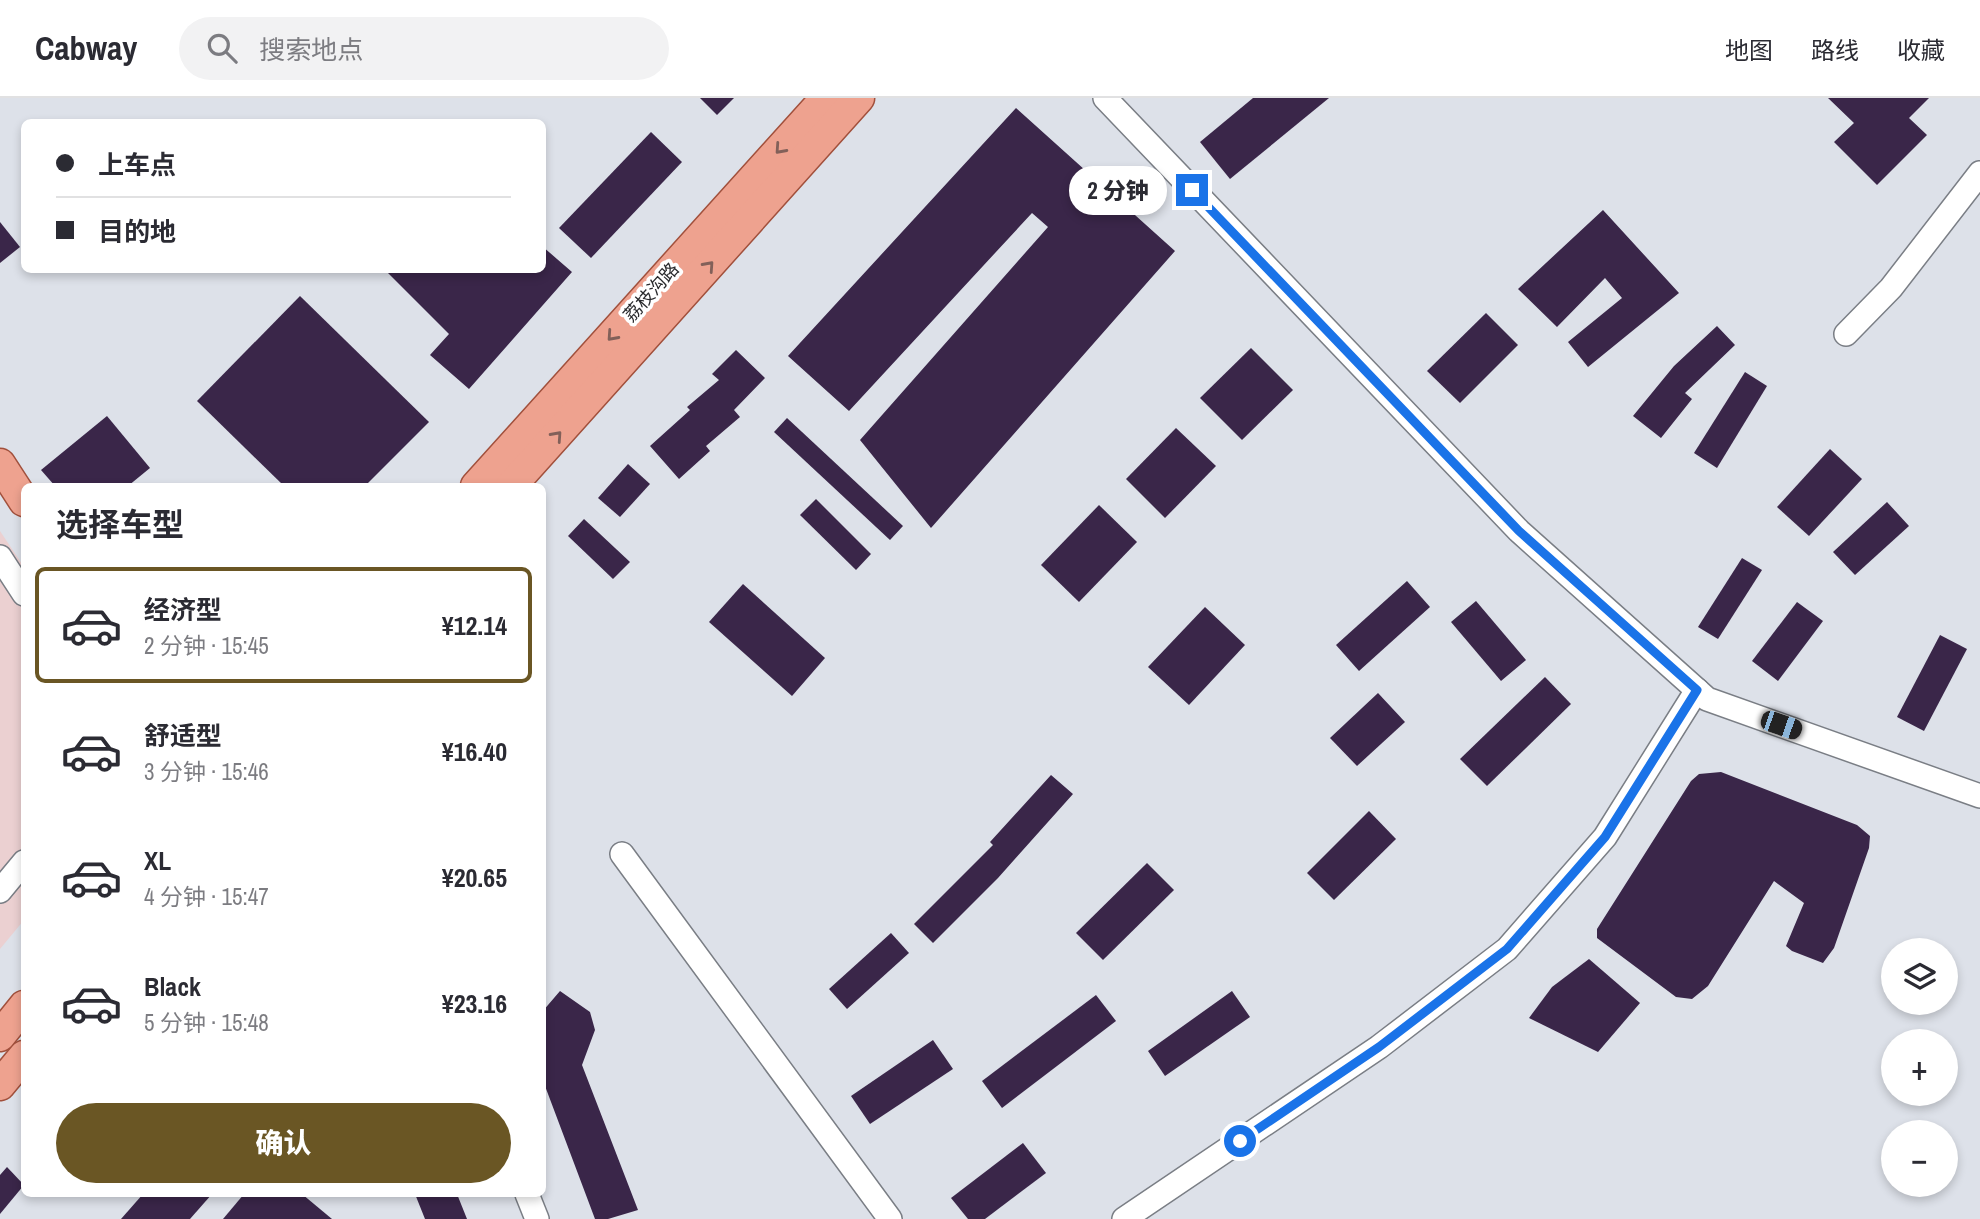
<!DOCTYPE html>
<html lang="zh">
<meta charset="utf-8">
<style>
body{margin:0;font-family:"Archivo Narrow","Noto Sans SC",sans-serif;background:#f2f2f3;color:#2b2b33;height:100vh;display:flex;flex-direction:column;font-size:26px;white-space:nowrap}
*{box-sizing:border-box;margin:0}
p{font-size:23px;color:#7c7c81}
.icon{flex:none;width:38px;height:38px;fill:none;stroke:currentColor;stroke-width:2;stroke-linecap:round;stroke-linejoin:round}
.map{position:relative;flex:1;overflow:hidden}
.side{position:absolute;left:21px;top:385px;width:525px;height:714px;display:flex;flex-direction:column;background:#fff;border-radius:10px;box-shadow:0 4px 10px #0003}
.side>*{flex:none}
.hud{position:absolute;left:21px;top:21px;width:525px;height:154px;border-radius:10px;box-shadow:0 4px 10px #0003;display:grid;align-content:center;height:154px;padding:0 35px;background:#fff}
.fabs{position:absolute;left:1881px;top:840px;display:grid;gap:14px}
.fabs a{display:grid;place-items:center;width:77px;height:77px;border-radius:50%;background:#fff;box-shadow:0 4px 10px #0003;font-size:35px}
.end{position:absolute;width:32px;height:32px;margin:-16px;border:9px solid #1a73e8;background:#fff;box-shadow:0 0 0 4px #fff}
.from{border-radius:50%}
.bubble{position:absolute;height:49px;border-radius:24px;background:#fff;box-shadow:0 4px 10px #0003;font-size:23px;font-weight:800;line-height:49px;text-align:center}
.car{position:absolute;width:21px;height:42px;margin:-21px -10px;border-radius:9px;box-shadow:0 0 5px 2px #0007;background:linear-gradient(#222 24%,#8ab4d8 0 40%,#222 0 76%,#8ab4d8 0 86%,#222 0)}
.hud b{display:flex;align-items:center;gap:24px;height:66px;font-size:26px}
.hud b+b{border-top:2px solid #e1e1e2}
.hud i{width:18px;height:18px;background:#2b2b33}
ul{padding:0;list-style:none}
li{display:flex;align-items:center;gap:21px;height:116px;margin:0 14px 10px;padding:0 21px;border:4px solid transparent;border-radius:10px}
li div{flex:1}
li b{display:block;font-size:26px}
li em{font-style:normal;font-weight:800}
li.selected{border-color:#6a5624}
li>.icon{width:63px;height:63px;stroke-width:1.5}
h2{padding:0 35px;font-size:32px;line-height:84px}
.button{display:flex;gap:14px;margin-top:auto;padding:14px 35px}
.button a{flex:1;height:80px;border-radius:42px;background:#6a5624;color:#fff;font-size:28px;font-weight:800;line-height:80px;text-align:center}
header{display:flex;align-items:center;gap:42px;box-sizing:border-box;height:98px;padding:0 35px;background:#fff;border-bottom:2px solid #e1e1e2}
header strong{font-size:33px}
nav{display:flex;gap:38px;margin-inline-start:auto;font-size:24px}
.search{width:490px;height:63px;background:#f2f2f3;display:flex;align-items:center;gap:18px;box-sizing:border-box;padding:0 24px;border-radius:38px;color:#7c7c81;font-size:26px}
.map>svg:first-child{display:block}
.education{fill:#ebd0d1}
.building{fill:#3a2649}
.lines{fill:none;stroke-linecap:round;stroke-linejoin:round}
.minor-casing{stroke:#7a7e85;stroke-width:26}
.major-casing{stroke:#a1503c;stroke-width:33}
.minor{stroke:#fff;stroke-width:23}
.major{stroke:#eea28f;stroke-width:30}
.oneway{stroke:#826059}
.route{stroke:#1a73e8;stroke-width:9}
.labels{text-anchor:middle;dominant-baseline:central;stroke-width:7;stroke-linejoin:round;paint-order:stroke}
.street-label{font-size:18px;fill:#292a2d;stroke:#fff}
</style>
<header>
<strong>Cabway</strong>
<div class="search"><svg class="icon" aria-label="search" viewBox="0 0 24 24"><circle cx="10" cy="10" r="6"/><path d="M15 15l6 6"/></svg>搜索地点</div>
<nav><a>地图</a><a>路线</a><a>收藏</a></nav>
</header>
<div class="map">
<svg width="1980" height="1121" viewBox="0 0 1980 1121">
<rect width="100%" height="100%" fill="#dde1e9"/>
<!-- education -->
<polygon class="education" points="0,433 24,469 24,822 0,851"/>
<!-- building -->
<g class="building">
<polygon points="700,0 734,0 717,17"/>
<polygon points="1253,0 1329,0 1230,81 1200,44"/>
<polygon points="1828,0 1929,0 1909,20 1927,37 1877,87 1834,44 1854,25"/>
<polygon points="1016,10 1175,153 931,430 860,342 1048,129 1032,115 849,313 788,258"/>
<polygon points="651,34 682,64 591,160 559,130"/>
<polygon points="1603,112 1679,195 1588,269 1568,244 1622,200 1605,180 1557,229 1518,191"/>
<polygon points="0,124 20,149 0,165"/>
<polygon points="542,148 572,174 469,291 430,257 449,236 385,172 542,172"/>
<polygon points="300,198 429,324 365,388 284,388 197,303"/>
<polygon points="1486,215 1518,247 1460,305 1427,273"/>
<polygon points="1717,228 1735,247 1685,295 1692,301 1661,340 1633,318 1674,268"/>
<polygon points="1251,250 1293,292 1242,342 1200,300"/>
<polygon points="736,252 765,280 734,312 740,319 706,348 710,353 679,381 650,348 690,312 687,309 719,282 712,276"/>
<polygon points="1745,274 1767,288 1717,370 1694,355"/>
<polygon points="107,318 150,370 128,388 55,388 41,372"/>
<polygon points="787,320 903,428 890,442 774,334"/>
<polygon points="1176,330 1216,368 1165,420 1126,381"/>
<polygon points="1830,351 1862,381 1809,438 1777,409"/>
<polygon points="628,366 650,386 620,419 598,400"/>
<polygon points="816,401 871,456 856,472 800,417"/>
<polygon points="1887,404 1909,428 1855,477 1833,454"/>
<polygon points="1099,407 1137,444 1079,504 1041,467"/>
<polygon points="584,421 630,464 613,481 568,438"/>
<polygon points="1742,460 1762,472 1718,541 1698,529"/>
<polygon points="1407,483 1430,509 1359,573 1336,547"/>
<polygon points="743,486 825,560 792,598 709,524"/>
<polygon points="1476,503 1526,562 1501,583 1451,524"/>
<polygon points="1797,504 1823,523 1778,583 1752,563"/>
<polygon points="1205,509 1245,547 1189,607 1148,569"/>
<polygon points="1940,537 1967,551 1924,633 1897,619"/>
<polygon points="1545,579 1571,606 1487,688 1460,661"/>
<polygon points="1378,595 1405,624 1357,668 1330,640"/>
<polygon points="1721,674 1857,727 1870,738 1869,750 1834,850 1823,865 1792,853 1786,848 1804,805 1774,783 1708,888 1692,901 1676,899 1597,840 1597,831 1691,683 1699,676"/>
<polygon points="1051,677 1073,696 998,780 933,845 914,826 993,747 990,744"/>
<polygon points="1369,713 1396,741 1334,802 1307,775"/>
<polygon points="1147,765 1174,792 1103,862 1076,835"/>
<polygon points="891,835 909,855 847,911 829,891"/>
<polygon points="1589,861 1640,905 1598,954 1529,920 1552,889"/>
<polygon points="560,893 590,914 595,932 582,967 638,1112 608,1121 595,1121 542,980 542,914"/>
<polygon points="1232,893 1250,919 1165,978 1148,953"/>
<polygon points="1096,897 1116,923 1002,1010 982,983"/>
<polygon points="933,942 953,971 870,1026 851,998"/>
<polygon points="1023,1045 1046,1075 985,1121 968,1121 951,1100"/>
<polygon points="7,1069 24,1087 0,1116 0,1077"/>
<polygon points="143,1096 212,1096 190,1121 121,1121"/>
<polygon points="244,1096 302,1096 332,1121 223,1121"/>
<polygon points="415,1096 457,1096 467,1121 425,1121"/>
</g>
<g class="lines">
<defs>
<g id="minor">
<polyline points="1105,0 1519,433 1707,601 1980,698"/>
<polyline points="1846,236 1891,190 1980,75"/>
<polyline points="0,459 24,496"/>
<polyline points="622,756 890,1121"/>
<polyline points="0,793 24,764"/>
<polyline points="527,1096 537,1121"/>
<polyline points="1124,1121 1379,949 1507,851 1605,739 1697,592"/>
</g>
<g id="major">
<polyline points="0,366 24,403"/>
<polyline points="476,388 826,0"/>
<polyline points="511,388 859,0"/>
<polyline points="0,938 24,908"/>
<polyline points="0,987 24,958"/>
</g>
</defs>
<!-- minor casing -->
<use href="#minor" class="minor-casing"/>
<!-- major casing -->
<use href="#major" class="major-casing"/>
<!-- minor -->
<use href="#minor" class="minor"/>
<!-- major -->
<use href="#major" class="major"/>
</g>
<!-- one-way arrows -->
<defs><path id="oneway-chevron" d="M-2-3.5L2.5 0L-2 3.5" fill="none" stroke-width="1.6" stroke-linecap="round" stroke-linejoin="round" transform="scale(1.75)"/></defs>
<g class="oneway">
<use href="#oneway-chevron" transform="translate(780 51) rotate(132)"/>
<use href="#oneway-chevron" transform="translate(709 168) rotate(-48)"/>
<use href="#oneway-chevron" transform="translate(612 238) rotate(132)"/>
<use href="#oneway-chevron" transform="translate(557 338) rotate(-48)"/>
</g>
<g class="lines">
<!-- route -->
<polyline class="route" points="1192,92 1519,433 1697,592 1605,739 1507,851 1379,949 1240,1043"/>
</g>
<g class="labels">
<!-- street labels -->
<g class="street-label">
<text transform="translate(651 194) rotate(-48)">荔枝沟路</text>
</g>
</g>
</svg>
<div class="fabs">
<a><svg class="icon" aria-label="layers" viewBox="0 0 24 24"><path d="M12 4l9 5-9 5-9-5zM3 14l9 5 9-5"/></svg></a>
<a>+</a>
<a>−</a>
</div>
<i class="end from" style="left:1240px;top:1043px"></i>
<i class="end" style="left:1192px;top:92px"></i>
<div class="bubble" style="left:1069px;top:68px;width:98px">2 分钟</div>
<i class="car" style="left:1781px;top:627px;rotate:109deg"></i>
<div class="hud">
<b><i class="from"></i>上车点</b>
<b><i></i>目的地</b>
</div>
<section class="side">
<h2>选择车型</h2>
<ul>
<li class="selected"><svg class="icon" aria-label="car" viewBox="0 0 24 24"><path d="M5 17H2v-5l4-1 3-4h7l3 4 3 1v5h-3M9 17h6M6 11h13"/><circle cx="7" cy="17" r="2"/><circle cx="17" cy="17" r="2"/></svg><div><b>经济型</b><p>2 分钟 · 15:45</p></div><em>¥12.14</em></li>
<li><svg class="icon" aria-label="car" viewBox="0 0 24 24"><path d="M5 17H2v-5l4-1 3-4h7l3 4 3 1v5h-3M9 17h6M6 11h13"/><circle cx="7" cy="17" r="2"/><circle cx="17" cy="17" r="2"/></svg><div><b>舒适型</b><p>3 分钟 · 15:46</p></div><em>¥16.40</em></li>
<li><svg class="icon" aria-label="car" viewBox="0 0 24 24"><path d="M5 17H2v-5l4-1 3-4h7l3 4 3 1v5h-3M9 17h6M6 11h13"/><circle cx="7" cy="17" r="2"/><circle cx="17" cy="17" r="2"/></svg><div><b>XL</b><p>4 分钟 · 15:47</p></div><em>¥20.65</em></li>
<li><svg class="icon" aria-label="car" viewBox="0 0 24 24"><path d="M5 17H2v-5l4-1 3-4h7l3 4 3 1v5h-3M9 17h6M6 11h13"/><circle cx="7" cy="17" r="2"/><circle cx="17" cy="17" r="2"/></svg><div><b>Black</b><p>5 分钟 · 15:48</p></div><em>¥23.16</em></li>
</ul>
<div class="button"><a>确认</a></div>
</section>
</div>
